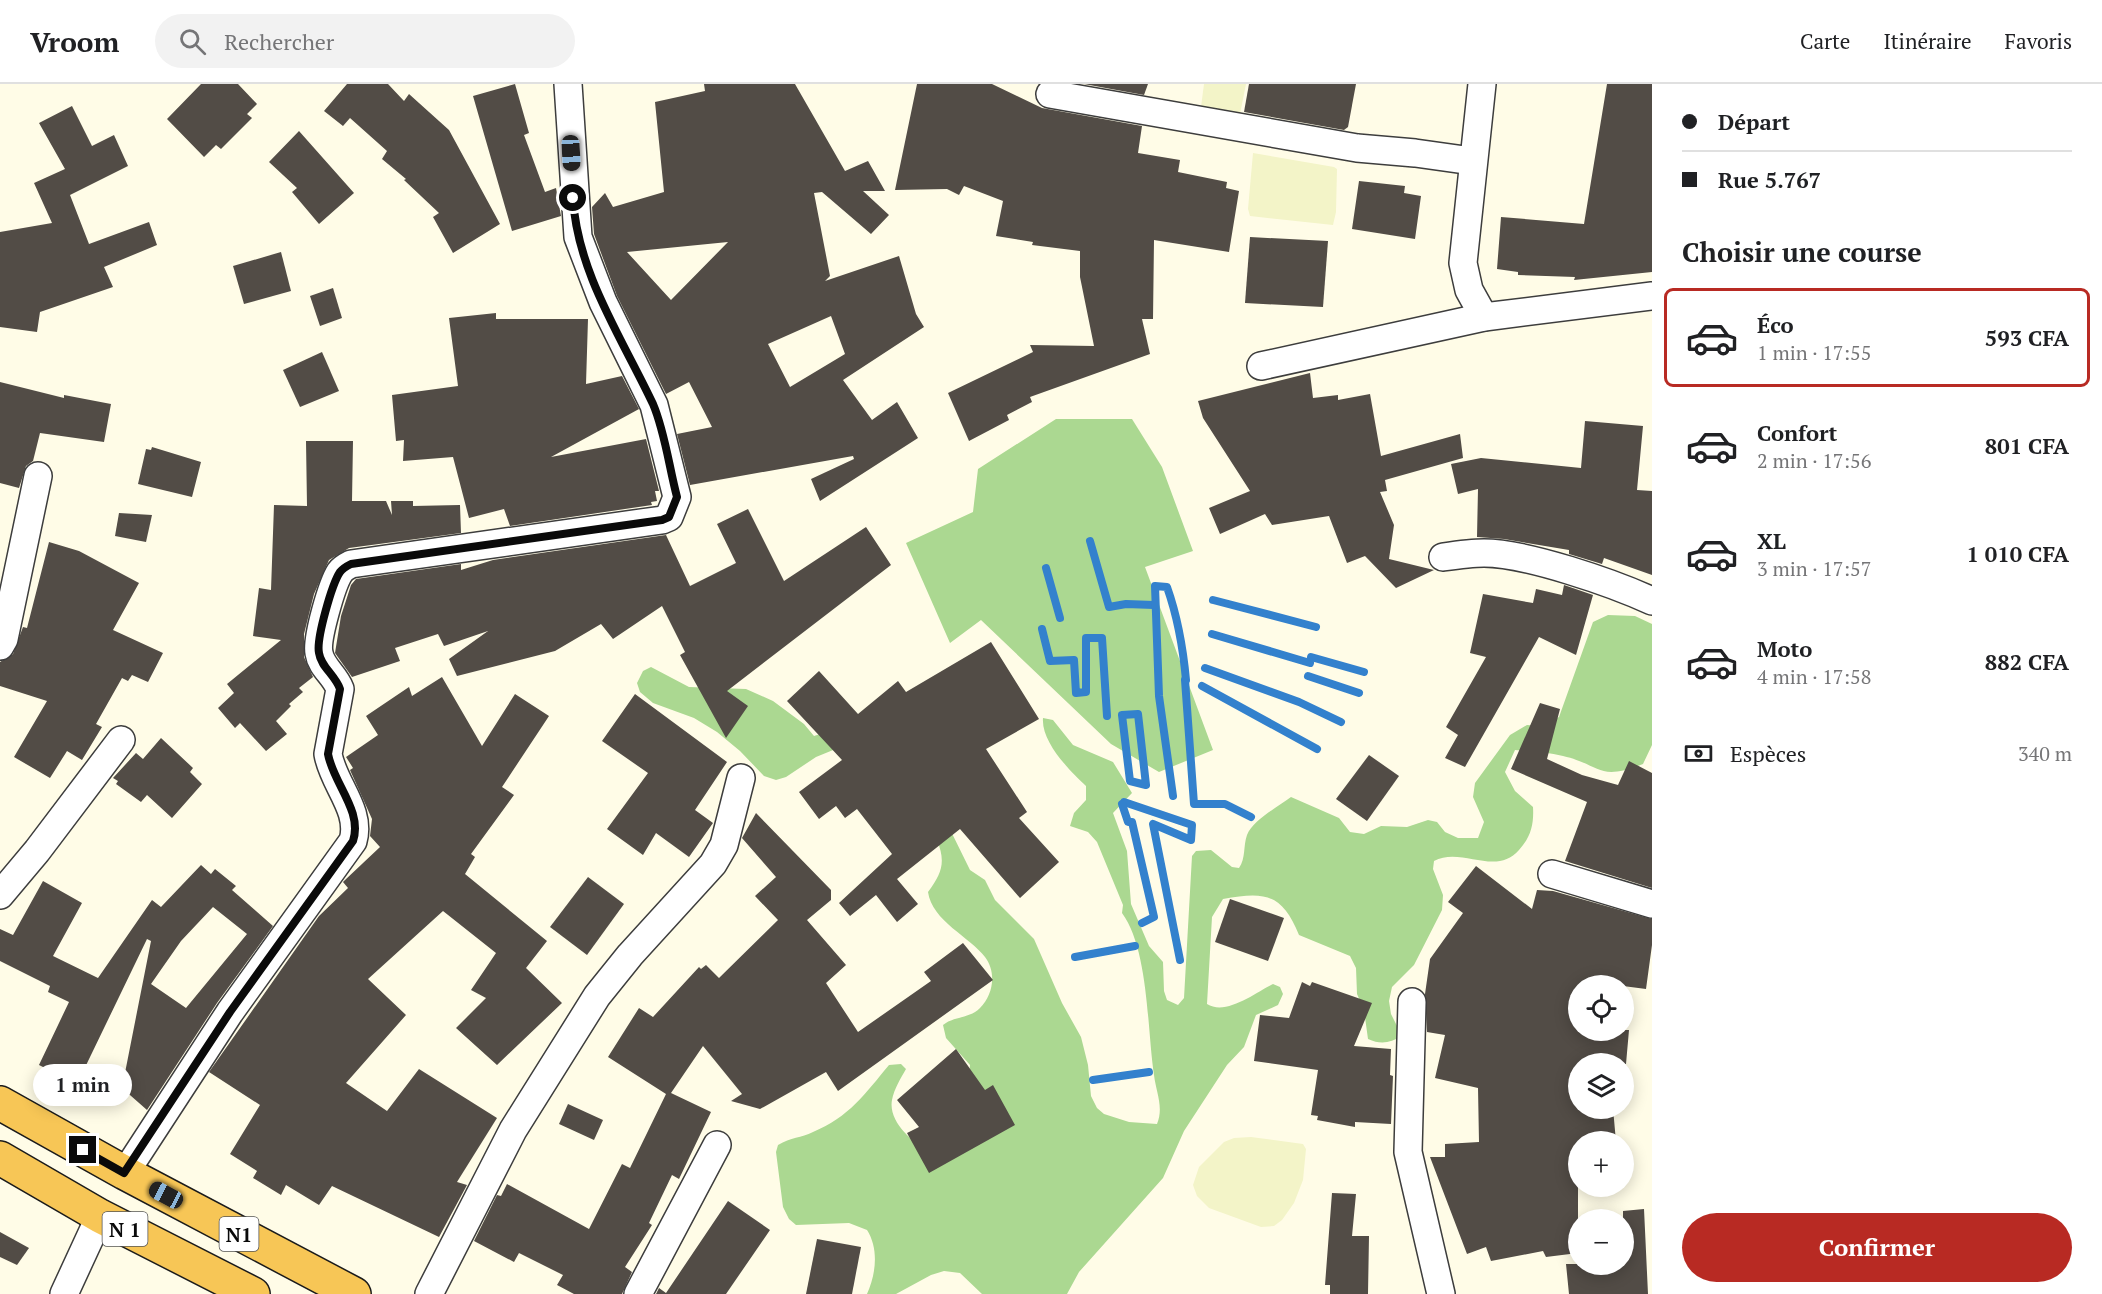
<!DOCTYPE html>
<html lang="fr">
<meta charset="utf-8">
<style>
body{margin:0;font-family:"PT Serif",serif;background:#f2f2f2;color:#202124;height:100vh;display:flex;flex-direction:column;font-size:22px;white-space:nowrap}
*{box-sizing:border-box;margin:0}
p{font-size:20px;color:#757577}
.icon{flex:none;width:33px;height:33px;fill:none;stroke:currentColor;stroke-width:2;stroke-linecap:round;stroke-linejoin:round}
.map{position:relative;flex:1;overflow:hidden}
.side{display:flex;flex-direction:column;background:#fff;width:450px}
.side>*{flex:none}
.hud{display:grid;align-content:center;height:132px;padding:0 30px;background:#fff}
.tools{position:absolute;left:1568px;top:891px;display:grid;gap:12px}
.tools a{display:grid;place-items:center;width:66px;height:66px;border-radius:50%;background:#fff;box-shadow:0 3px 15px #0003;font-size:30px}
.end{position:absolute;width:27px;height:27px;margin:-14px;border:8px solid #0a0a0a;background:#fff;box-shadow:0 0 0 3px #fff}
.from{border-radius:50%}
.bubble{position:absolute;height:42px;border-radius:21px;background:#fff;box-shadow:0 3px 15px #0003;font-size:20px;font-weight:600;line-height:42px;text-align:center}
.car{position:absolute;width:18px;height:36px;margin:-18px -9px;border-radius:8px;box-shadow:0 0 4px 2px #0007;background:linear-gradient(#222 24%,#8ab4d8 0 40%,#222 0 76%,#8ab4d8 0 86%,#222 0)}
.hud b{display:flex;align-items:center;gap:21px;height:57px;font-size:22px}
.hud b+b{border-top:2px solid #e0e0e0}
.hud i{width:15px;height:15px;background:#202124}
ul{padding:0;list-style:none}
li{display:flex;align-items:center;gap:18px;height:99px;margin:0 12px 9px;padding:0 18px;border:3px solid transparent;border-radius:9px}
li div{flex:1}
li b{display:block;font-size:22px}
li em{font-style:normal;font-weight:600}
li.active{border-color:#b82a23}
li>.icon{width:54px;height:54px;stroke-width:1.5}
h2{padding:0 30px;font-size:27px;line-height:72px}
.pay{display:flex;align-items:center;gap:15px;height:66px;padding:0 30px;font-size:22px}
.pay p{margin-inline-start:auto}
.button{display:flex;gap:12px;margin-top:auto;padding:12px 30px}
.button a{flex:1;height:69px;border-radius:36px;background:#b82a23;color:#fff;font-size:24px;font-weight:600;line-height:69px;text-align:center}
header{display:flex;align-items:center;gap:36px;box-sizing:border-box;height:84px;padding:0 30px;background:#fff;border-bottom:2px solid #e0e0e0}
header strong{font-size:28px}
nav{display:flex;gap:33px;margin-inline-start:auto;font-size:21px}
.search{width:420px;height:54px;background:#f2f2f2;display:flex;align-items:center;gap:15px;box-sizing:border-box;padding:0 21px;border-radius:33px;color:#757577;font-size:22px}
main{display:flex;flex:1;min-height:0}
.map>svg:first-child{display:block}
.farmland{fill:#f3f4c8}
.forest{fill:#abd891}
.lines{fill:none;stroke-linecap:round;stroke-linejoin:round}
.stream{stroke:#3381cd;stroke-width:8}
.building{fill:#524c46;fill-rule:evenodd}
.minor-casing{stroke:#3d3d3d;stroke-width:30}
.trunk-casing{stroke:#1b1b1b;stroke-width:36}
.minor{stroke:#fff;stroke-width:27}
.trunk{stroke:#f7c656;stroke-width:33}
.route{stroke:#0a0a0a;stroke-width:8}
.labels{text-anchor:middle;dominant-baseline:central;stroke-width:6;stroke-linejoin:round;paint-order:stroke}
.shield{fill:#fff;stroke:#545454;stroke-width:1.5}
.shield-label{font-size:20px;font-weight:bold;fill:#0a0a0a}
</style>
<header>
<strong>Vroom</strong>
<div class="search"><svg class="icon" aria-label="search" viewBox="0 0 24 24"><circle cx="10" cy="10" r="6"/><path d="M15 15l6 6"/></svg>Rechercher</div>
<nav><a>Carte</a><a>Itinéraire</a><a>Favoris</a></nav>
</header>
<main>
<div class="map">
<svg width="1652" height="1210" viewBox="0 0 1652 1210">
<rect width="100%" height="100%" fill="#fffce7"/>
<!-- farmland -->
<g class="farmland">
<polygon points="1204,0 1246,0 1240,30 1235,32 1201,23"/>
<polygon points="1253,69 1334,83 1337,85 1336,128 1333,141 1250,132 1248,125"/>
<polygon points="1251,1053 1303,1060 1306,1065 1303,1096 1294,1119 1282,1136 1274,1142 1261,1143 1209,1124 1197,1112 1193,1101 1199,1083 1224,1058 1234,1054"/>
</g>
<!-- forest -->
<g class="forest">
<polygon points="1056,335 1132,335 1162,383 1193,467 1145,483 1213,666 1159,688 1111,660 981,536 950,559 906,459 973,428 978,385"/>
<path d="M1608 531 1635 532 1652 540V661L1643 680C1597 698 1602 681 1563 672 1548 668 1531 668 1515 666L1505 688 1515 707 1533 723C1534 740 1531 753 1519 766 1496 793 1461 762 1434 777L1433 785 1443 811 1442 826 1414 881 1392 903 1389 917 1391 930 1402 952C1390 959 1381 961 1368 955L1364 926 1357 910 1356 884 1350 872 1299 851C1282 810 1266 807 1223 815L1212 833 1207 920C1226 932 1255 909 1273 900L1280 903 1283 910 1278 921 1256 931 1244 963 1227 981 1184 1047 1163 1094 1079 1188 1067 1210H982L960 1189 944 1187 931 1191 896 1210H867C876 1190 879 1165 867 1146L849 1139 796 1141 789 1135 783 1123 776 1068 778 1061C791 1053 801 1054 813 1048 849 1033 865 1010 889 981L901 980 906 985C901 994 894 1005 892 1016 888 1037 912 1058 928 1067L969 997 970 981 946 954 943 941C954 932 969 935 980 924 993 911 997 889 985 873 970 853 932 837 928 808 942 789 946 778 937 756L843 662 816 673 786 693 776 696 764 692 740 667 717 648 694 634 653 619 640 608 637 599 643 587 651 583 689 603 746 605 773 617 804 640 814 652 841 643 938 721 970 786 985 796 995 816 1034 855 1062 919 1081 953 1088 981 1091 1012 1097 1024 1104 1030 1129 1038 1157 1040C1164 1023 1156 1008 1154 991 1147 945 1149 866 1122 829L1123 821 1097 758 1088 748 1070 742 1074 729 1086 716V702C1070 687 1041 658 1043 634L1053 636 1073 661 1113 678 1132 709 1113 729 1127 767 1131 820 1149 862 1163 878 1164 907 1167 916 1178 921 1184 914 1192 772 1196 767 1211 766 1232 783 1239 784C1246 774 1243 762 1247 751 1253 736 1278 723 1291 713L1339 734 1350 748 1364 750 1381 742 1407 743 1428 736 1437 738 1445 748 1458 754H1478L1484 738 1473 713 1475 699 1510 651 1527 641 1543 642 1559 633 1593 538Z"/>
</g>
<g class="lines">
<!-- stream -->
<g class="stream">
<polyline points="1090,457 1109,523 1126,520 1154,521"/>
<polyline points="1046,484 1060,534"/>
<polyline points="1213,516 1316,543"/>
<polyline points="1042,545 1050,577 1074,576 1076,609 1086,608 1086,554 1102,554 1107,632"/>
<polyline points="1212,550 1310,579"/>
<polyline points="1311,573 1364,588"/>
<polyline points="1205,584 1299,618 1341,638"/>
<polyline points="1308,592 1359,609"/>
<polyline points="1185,596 1194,720 1225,720 1251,733"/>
<polyline points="1202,602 1317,665"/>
<polygon points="1138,630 1146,701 1130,697 1122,631"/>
<path d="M1173 712 1159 612 1155 502 1167 503C1178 534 1183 563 1186 596"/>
<polyline points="1124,718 1192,741 1191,756 1153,740 1180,876"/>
<polyline points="1122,720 1128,738 1132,738 1154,833 1142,839"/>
<polyline points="1075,873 1135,862"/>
<polyline points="1093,996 1149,988"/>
</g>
</g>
<!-- building -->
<g class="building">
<polygon points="201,0 238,0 257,20 247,30 252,34 221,65 216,61 204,73 167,35"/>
<polygon points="347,0 388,0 404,17 409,10 449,46 500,140 453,169 433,133 439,129 404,96 406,95 382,75 387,67 350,34 343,42 324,27"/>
<polygon points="515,0 529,49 524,51 545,108 556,104 561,132 512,147 473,12"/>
<path d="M704 0H795L845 87 868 77 885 107H863L889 131 871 150 822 108 814 109 830 192 825 197 899 172 916 230 924 243 843 296 872 336 897 318 918 354 820 417 811 395 854 375 853 372 690 401 677 350 712 343 689 298 666 310 617 212 594 150 592 123 605 109 613 123 664 108 655 18 705 7ZM728 158 671 216 627 168ZM831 232 845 270 790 303 768 260Z"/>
<polygon points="917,0 992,0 1042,24 1142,42 1138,69 1180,76 1178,88 1227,98 1226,104 1239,107 1229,168 1154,156 1153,235 1142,235 1150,270 1030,313 1032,318 1007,331 1009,336 969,357 948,309 1033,268 1030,261 1094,262 1080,193 1080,167 1032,161 1033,158 996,152 1003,117 964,102 959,111 947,105 895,106"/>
<polygon points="1084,0 1148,0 1144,11"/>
<polygon points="1249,0 1356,0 1348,43 1344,46 1244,28"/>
<polygon points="1607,0 1652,0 1652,188 1574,196 1575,193 1518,191 1518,188 1497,185 1501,133 1584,140"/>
<polygon points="72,22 92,62 114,51 128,82 70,111 89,160 149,138 157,161 104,183 113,203 40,228 37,248 0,243 0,148 52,139 34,99 65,85 39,39"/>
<polygon points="299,47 354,109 319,140 292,108 297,104 269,78"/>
<polygon points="1359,97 1405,102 1404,109 1421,112 1415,155 1352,145"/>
<polygon points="1250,153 1328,157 1323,223 1245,219"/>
<polygon points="281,168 291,207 244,220 233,182"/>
<polygon points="333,204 342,234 320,242 310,212"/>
<polygon points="496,229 496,235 588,235 586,300 622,292 639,325 551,373 646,355 659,407 655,407 657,417 651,418 652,421 510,442 504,425 469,434 453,373 403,377 404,356 396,357 392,311 458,302 449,234"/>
<polygon points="322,268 339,307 300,323 283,286"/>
<polygon points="1310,289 1313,314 1338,311 1338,316 1370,310 1381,372 1460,350 1463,374 1385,396 1387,407 1380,408 1394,441 1389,475 1434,486 1396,504 1365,472 1347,479 1329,432 1272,441 1265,430 1220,450 1209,424 1250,407 1203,334 1198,317"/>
<polygon points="0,298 64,314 64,311 111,320 104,358 40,349 33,377 26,382 19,404 0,399"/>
<polygon points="1585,337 1643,342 1637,406 1652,407 1652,491 1604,474 1602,480 1569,470 1569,466 1504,455 1477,453 1478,405 1458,410 1451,380 1481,374 1581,384"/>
<polygon points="306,357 353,357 352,417 386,417 392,431 391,417 413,417 413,422 460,421 461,449 349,464 329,476 314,510 304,550 304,573 313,593 299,604 303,608 289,620 291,622 276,637 287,650 266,667 240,639 235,644 218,624 234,609 227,600 281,556 253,552 259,504 271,506 274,421 307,422"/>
<polygon points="152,363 201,378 192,413 138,400 146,365 151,366"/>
<polygon points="748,425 784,497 866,443 891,481 727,607 748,622 726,654 680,571 685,568 662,522 613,555 601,540 555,567 457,592 449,575 488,547 444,562 438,550 395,564 400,577 352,593 335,569 341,532 351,501 356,495 461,480 461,486 493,476 666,451 690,502 736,479 717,440"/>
<polygon points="119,429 152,431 146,458 115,452"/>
<polygon points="49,458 79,467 139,499 113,546 163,569 148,598 132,591 128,597 122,594 96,640 102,643 82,676 67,667 50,694 14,673 47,617 0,602 0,578 13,570 23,543 27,544"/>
<polygon points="1564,501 1593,511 1576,571 1539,553 1465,683 1445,674 1458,651 1446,643 1486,573 1470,569 1483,510 1533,519 1536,505 1562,511"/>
<polygon points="991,558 1039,635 986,665 1027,728 1019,734 1059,778 1020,814 960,745 897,795 918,820 897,838 876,811 850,832 839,819 892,770 857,725 845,734 836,722 819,735 799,708 842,676 787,617 819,587 858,630 898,597 906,608"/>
<polygon points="442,593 482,662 515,610 549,632 502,703 514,711 471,770 475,773 465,790 547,857 526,884 562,919 497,981 456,944 486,914 471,906 496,869 443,827 368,895 406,931 346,999 387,1027 419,985 497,1034 457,1098 467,1101 439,1153 332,1102 319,1121 286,1101 281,1111 253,1094 257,1087 230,1070 260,1021 209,988 319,832 348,804 343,798 345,796 380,763 370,752 372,735 350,686 353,684 346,673 378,651 366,632 409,603 412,612"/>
<polygon points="635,610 727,678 695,726 713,739 689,773 656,749 643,771 607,745 648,689 602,657"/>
<polygon points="1540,619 1560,625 1547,675 1582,691 1618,701 1629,677 1652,689 1652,804 1565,777 1587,718 1511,685"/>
<polygon points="161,654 193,684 190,688 202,700 172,734 147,711 141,718 116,700 118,697 113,694 136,669 143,675"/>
<polygon points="1369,671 1399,692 1367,737 1336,715"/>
<polygon points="756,729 831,806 831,816 807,836 846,881 826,899 858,948 931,897 924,888 963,859 993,896 838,1007 826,988 760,1025 731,1017 742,1010 703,962 671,1009 711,1028 679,1095 672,1091 649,1139 652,1141 625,1183 632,1188 622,1210 574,1210 557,1201 563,1191 519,1169 514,1178 474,1157 497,1111 501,1112 507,1100 589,1145 622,1080 630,1084 666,1010 608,973 639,924 653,933 699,883 701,885 706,881 719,894 778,836 755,812 776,793 742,754"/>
<path d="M201 781 211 790 215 785 236 802 232 806 273 842 217 919 147 1026 122 1004 151 857 147 855 77 1000 39 981 69 918 48 908 50 902 0 877V845L13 851 43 797 82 819 53 872 98 894 152 816 161 823ZM213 823 247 850 186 924 151 900 181 857Z"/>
<polygon points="1476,782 1532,825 1537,806 1553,807 1652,835 1652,861 1646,905 1623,902 1578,902 1578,946 1629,946 1626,980 1578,980 1578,1024 1613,1024 1616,1058 1578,1058 1578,1169 1546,1173 1543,1167 1491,1177 1486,1163 1467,1170 1430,1073 1445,1073 1445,1060 1479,1058 1478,1004 1435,994 1445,951 1427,948 1425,910 1430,875 1463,829 1448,818"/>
<polygon points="588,793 624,820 587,871 550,843"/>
<polygon points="1230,815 1284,834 1268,877 1215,858"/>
<polygon points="1302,898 1310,902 1312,898 1372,919 1354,962 1391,965 1390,991 1393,992 1391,1040 1355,1038 1355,1043 1317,1036 1318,1032 1311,1031 1318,986 1254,977 1260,931 1289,934"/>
<polygon points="956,965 985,1006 993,1001 1015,1041 929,1089 907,1049 919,1043 897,1016"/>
<polygon points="568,1020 603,1036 594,1056 559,1040"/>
<polygon points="1332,1109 1356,1110 1352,1152 1369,1152 1368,1210 1330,1210 1330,1201 1325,1201"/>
<polygon points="728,1117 770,1146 726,1210 656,1210 659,1204 666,1209"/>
<polygon points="1644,1125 1648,1210 1569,1210 1566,1180 1623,1180 1623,1127"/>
<polygon points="0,1148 29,1164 17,1181 0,1173"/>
<polygon points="817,1155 861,1163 852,1210 806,1210"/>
</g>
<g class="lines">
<defs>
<g id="minor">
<polyline points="1482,0 1463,179 1469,206 1484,233"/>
<polyline points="1050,10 1357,64 1415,69 1472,77"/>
<polyline points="1261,282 1484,233 1652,212"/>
<path d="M1443 473C1457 471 1471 469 1484 469 1526 469 1613 499 1652 517"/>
<polyline points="0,562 4,555 38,392"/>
<polyline points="1552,790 1652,820"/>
<polyline points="0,811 37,767 121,656"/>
<polyline points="1412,918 1408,1068 1441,1210"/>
<path d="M125 1089 230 928 353 757C362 726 333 700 328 670L340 605C335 591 321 583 319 569 316 555 332 500 340 488 343 484 347 482 351 480L662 436 669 433 677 413 654 321 603 218 578 153 568 0"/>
<polyline points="64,1210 100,1132"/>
<polyline points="429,1210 513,1046 597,912 630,871 713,780 724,761 741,694"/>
<polyline points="638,1210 717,1061"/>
</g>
<g id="trunk">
<polyline points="0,1019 125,1089 354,1210"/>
<polyline points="0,1074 100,1132 253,1210"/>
</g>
</defs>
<!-- minor casing -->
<use href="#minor" class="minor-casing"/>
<!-- trunk casing -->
<use href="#trunk" class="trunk-casing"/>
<!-- minor -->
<use href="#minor" class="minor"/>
<!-- trunk -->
<use href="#trunk" class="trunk"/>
</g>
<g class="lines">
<!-- route -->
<path class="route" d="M83 1066 124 1089 230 928 353 757C363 727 333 699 328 670L340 605C335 591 321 583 319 569 316 555 332 500 340 488 343 484 347 482 351 480L662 436 669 433 677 413C669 383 665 348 653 320 622 254 577 188 573 114"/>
</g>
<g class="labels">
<!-- shield labels -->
<g class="shield">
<rect x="102.5" y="1128" width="45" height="34" rx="4.5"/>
<rect x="219.5" y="1133" width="39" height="34" rx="4.5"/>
</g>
<g class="shield-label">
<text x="125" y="1145">N 1</text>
<text x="239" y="1150">N1</text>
</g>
</g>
</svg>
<div class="tools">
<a><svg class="icon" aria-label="locate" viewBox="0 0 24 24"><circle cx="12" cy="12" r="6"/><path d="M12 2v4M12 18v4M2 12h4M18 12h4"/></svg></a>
<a><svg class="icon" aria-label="layers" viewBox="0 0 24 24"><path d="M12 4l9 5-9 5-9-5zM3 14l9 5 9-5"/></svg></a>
<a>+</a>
<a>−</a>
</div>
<i class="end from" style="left:573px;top:114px"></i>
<i class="end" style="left:83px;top:1066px"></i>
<div class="bubble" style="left:33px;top:980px;width:99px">1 min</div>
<i class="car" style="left:571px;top:69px;rotate:177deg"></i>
<i class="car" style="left:166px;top:1111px;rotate:298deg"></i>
</div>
<section class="side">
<div class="hud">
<b><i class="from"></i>Départ</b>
<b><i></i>Rue 5.767</b>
</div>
<h2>Choisir une course</h2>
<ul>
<li class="active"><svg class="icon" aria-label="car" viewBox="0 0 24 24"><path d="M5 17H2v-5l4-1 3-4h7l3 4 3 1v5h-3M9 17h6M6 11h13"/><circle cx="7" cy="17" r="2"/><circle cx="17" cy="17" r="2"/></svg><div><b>Éco</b><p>1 min · 17:55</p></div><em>593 CFA</em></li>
<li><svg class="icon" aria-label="car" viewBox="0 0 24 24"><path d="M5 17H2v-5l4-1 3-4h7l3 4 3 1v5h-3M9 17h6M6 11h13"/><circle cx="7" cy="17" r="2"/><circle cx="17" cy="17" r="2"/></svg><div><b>Confort</b><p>2 min · 17:56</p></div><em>801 CFA</em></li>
<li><svg class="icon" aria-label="car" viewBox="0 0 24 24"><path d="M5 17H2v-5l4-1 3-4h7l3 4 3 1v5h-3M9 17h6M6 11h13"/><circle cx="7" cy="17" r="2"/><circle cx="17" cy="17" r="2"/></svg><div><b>XL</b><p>3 min · 17:57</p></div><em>1 010 CFA</em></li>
<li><svg class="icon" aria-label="car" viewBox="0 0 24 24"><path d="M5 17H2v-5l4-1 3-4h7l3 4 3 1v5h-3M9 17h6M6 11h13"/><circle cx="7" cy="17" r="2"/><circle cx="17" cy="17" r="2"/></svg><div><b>Moto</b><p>4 min · 17:58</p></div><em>882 CFA</em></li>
</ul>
<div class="pay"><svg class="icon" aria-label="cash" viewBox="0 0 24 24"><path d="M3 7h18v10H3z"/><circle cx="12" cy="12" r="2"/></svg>Espèces<p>340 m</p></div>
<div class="button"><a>Confirmer</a></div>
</section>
</main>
